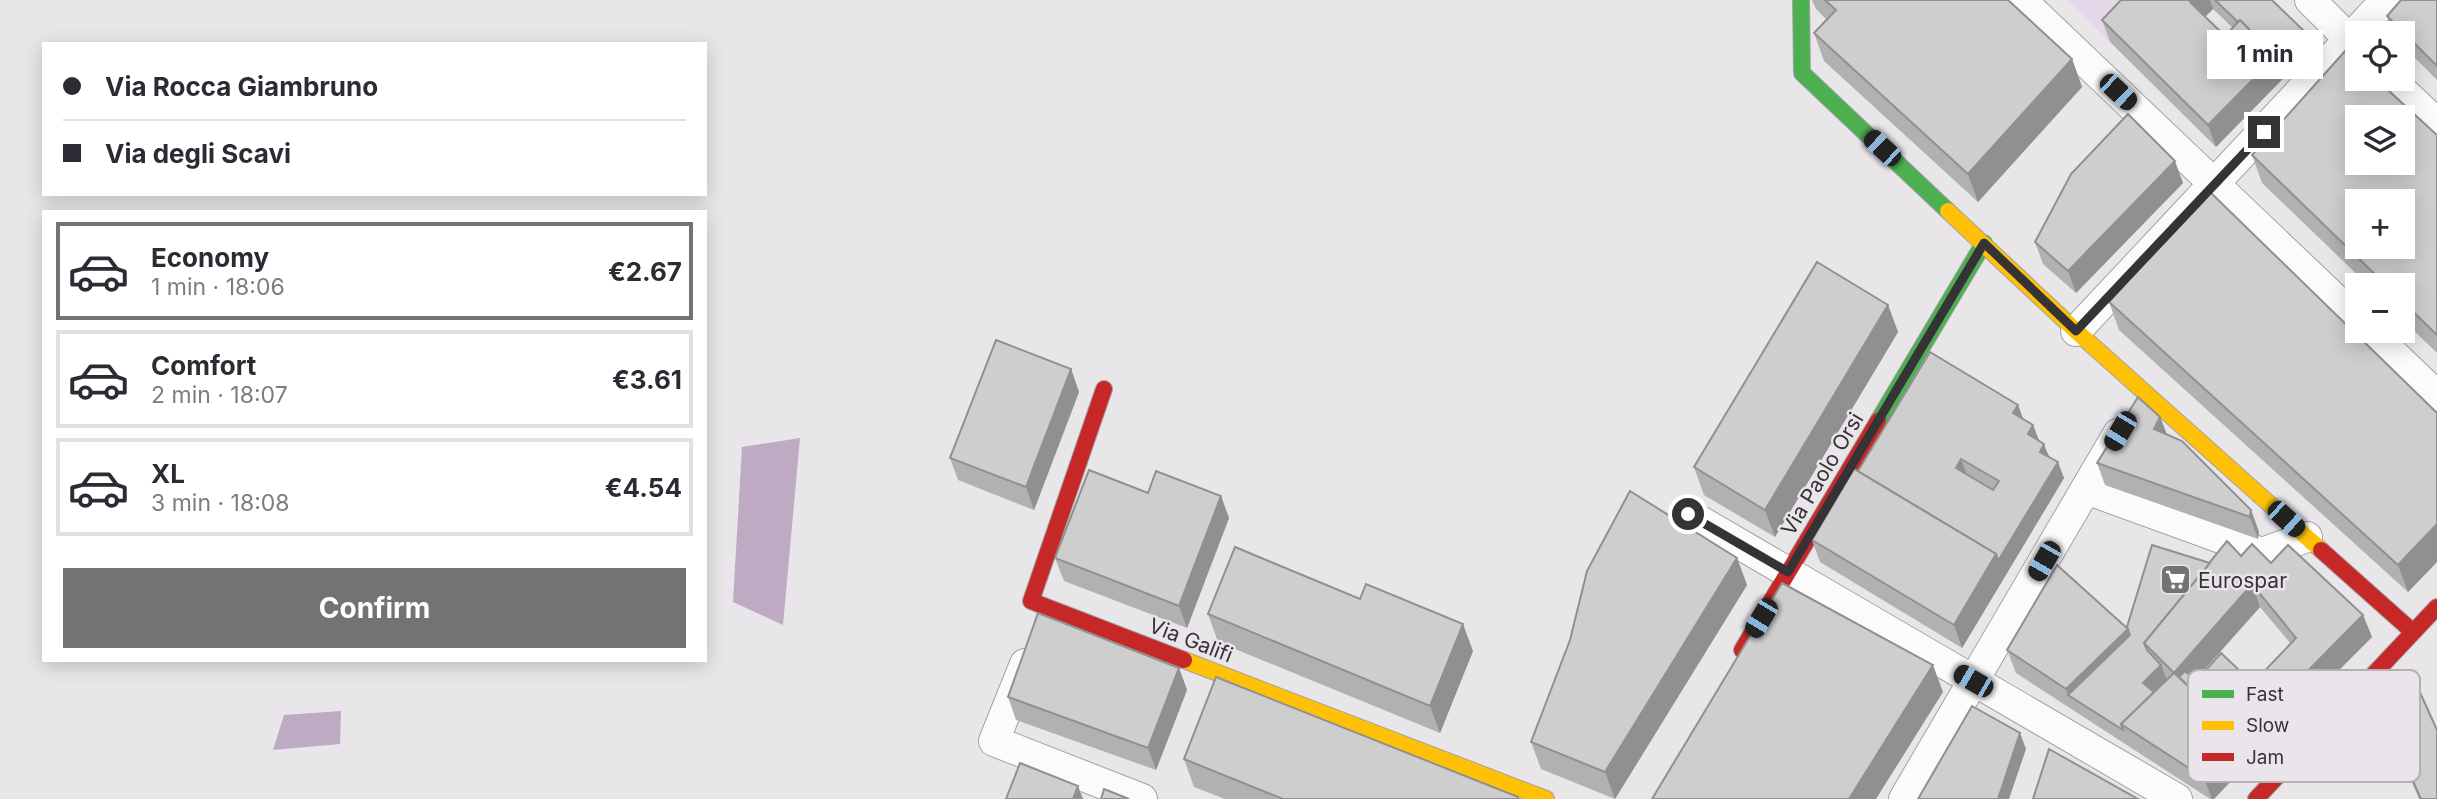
<!DOCTYPE html>
<meta charset="utf-8">
<style>
body{margin:0;font-family:Inter,sans-serif;background:#f2f2f3;color:#2b2b33;height:100vh;display:flex;flex-direction:column;font-size:26px;white-space:nowrap}
*{box-sizing:border-box;margin:0}
p{font-size:23px;color:#7c7c81}
.icon{flex:none;width:38px;height:38px;fill:none;stroke:currentColor;stroke-width:2;stroke-linecap:round;stroke-linejoin:round}
.map{position:relative;flex:1;overflow:hidden}
.sheet{position:absolute;left:42px;top:210px;width:665px;height:452px;display:flex;flex-direction:column;background:#fff;border-radius:0px;box-shadow:0 4px 18px #0003}
.sheet>*{flex:none}
.banner{position:absolute;left:42px;top:42px;width:665px;height:154px;border-radius:0px;box-shadow:0 4px 18px #0003;display:grid;align-content:center;height:154px;padding:0 21px;background:#fff}
.controls{position:absolute;left:2345px;top:21px;display:grid;gap:14px}
.controls a{display:grid;place-items:center;width:70px;height:70px;border-radius:0px;background:#fff;box-shadow:0 4px 18px #0003;font-size:35px}
.end{position:absolute;width:32px;height:32px;margin:-16px;border:9px solid #353335;background:#fff;box-shadow:0 0 0 4px #fff}
.from{border-radius:50%}
.bubble{position:absolute;height:49px;border-radius:0px;background:#fff;box-shadow:0 4px 18px #0003;font-size:23px;font-weight:700;line-height:49px;text-align:center}
.car{position:absolute;width:21px;height:42px;margin:-21px -10px;border-radius:9px;box-shadow:0 0 5px 2px #0007;background:linear-gradient(#222 24%,#8ab4d8 0 40%,#222 0 76%,#8ab4d8 0 86%,#222 0)}
.banner b{display:flex;align-items:center;gap:24px;height:66px;font-size:26px}
.banner b+b{border-top:2px solid #e1e1e2}
.banner i{width:18px;height:18px;background:#2b2b33}
ul{padding:12px 0 0;list-style:none}
li{display:flex;align-items:center;gap:21px;height:98px;margin:0 14px 10px;padding:0 7px;border:4px solid #e1e1e2;border-radius:0px}
li div{flex:1}
li b{display:block;font-size:26px}
li em{font-style:normal;font-weight:700}
li.selected{border-color:#747274}
li>.icon{width:63px;height:63px;stroke-width:1.5}
.button{display:flex;gap:14px;margin-top:auto;padding:14px 21px}
.button a{flex:1;height:80px;border-radius:0px;background:#747274;color:#fff;font-size:28px;font-weight:700;line-height:80px;text-align:center}
.map>svg:first-child{display:block}
.green{fill:#e6d6ea}
.water{fill:#beaac3}
.lines{fill:none;stroke-linecap:round;stroke-linejoin:round}
.street-casing{stroke:#a3a1a4;stroke-width:32}
.fast-casing{stroke:#a3a1a4;stroke-width:18}
.slow-casing{stroke:#a3a1a4;stroke-width:18}
.jam-casing{stroke:#a3a1a4;stroke-width:18}
.street{stroke:#fcfbfc;stroke-width:30}
.fast{stroke:#4caf50;stroke-width:16}
.slow{stroke:#ffc107;stroke-width:16}
.jam{stroke:#c62828;stroke-width:16}
.wall{fill:#b1b1b2;fill-rule:evenodd}
.shaded-wall{fill:#909091}
.building{fill:#cececf;stroke:#909091;stroke-width:2;fill-rule:evenodd}
.route{stroke:#353335;stroke-width:9}
.labels{text-anchor:middle;dominant-baseline:central;stroke-width:5;stroke-linejoin:round;paint-order:stroke}
.street-label{font-size:21px;fill:#353335;stroke:#eae5eb}
.poi-label{font-size:21px;fill:#353335;stroke:#eae5eb;text-anchor:start}
.key{fill:#eae5eb;stroke:#b4b0b4;stroke-width:2}
.key-label{font-size:19px;fill:#353335}
</style>
<div class="map">
<svg width="2437" height="799" viewBox="0 0 2437 799">
<rect width="100%" height="100%" fill="#e9e6ea"/>
<!-- green -->
<polygon class="green" points="2068,0 2151,0 2110,42"/>
<!-- water -->
<g class="water">
<polygon points="800,438 783,625 733,602 742,447"/>
<polygon points="341,711 340,744 273,750 284,715"/>
</g>
<g class="lines">
<defs>
<g id="street">
<polyline points="2021,0 2357,320"/>
<polyline points="2310,0 2357,47"/>
<polyline points="2390,79 2437,124"/>
<polyline points="2076,331 2386,0"/>
<polyline points="2369,331 2437,396"/>
<polyline points="2086,489 2262,553 2307,537"/>
<polyline points="1688,514 2177,799"/>
<polyline points="1025,664 994,741 1142,799"/>
<polyline points="1904,799 2118,434"/>
</g>
<g id="fast">
<polyline points="1801,0 1802,73 1948,211"/>
<polyline points="1878,421 1984,243"/>
</g>
<g id="slow">
<polyline points="1948,211 2076,331 2321,550"/>
<polyline points="1184,660 1546,799"/>
</g>
<g id="jam">
<polyline points="1104,389 1031,601 1184,660"/>
<polyline points="2321,550 2413,632"/>
<polyline points="1742,650 1878,421"/>
<polyline points="2256,799 2437,607"/>
</g>
</defs>
<!-- street casing -->
<use href="#street" class="street-casing"/>
<!-- fast casing -->
<use href="#fast" class="fast-casing"/>
<!-- slow casing -->
<use href="#slow" class="slow-casing"/>
<!-- jam casing -->
<use href="#jam" class="jam-casing"/>
<!-- street -->
<use href="#street" class="street"/>
<!-- fast -->
<use href="#fast" class="fast"/>
<!-- slow -->
<use href="#slow" class="slow"/>
<!-- jam -->
<use href="#jam" class="jam"/>
</g>
<!-- wall -->
<g class="wall">
<polygon points="1812,0 2008,0 2072,59 2082,87 1978,202 1824,61 1814,33 1827,20 1816,9"/>
<path d="M2121 0H2272L2312 49 2216 147 2110 42 2102 20ZM2213 9 2233 28 2225 36 2205 17Z"/>
<polygon points="2437,0 2437,80 2403,46 2403,33 2393,33 2387,16"/>
<polygon points="2437,135 2437,353 2403,320 2403,285 2368,285 2262,183 2252,155"/>
<polygon points="2183,183 2076,293 2043,264 2035,242"/>
<polygon points="2109,302 2437,413 2437,562 2408,592 2119,330"/>
<polygon points="1888,305 1898,332 1775,537 1704,495 1694,467"/>
<polygon points="1071,369 1079,392 1034,510 958,480 950,458"/>
<polygon points="2018,405 2023,419 2033,425 2039,440 2064,478 1962,648 1820,562 1812,540 1858,471"/>
<polygon points="2160,417 2167,434 2251,510 2259,532 2258,539 2105,485 2097,463"/>
<polygon points="1148,493 1221,496 1229,518 1187,628 1064,581 1055,558"/>
<path d="M2241 556 2271 563 2363 615 2372 637 2285 724 2214 799H2210L2016 673 2007 650 2127 627 2210 563ZM2260 607 2290 643 2255 681 2257 687 2195 680Z"/>
<polygon points="1737,558 1747,585 1615,799 1541,769 1531,742"/>
<polygon points="1208,614 1473,651 1440,733 1218,642"/>
<polygon points="1179,668 1187,690 1156,770 1016,720 1008,697"/>
<polygon points="2392,699 2437,799 2419,799 2397,747 2388,725 2400,720"/>
<polygon points="1184,759 1519,799 1225,799 1194,787"/>
</g>
<!-- shaded-wall -->
<g class="shaded-wall">
<polygon points="2192,0 2210,0 2213,9 2198,24 2190,2"/>
<polygon points="2306,33 2312,49 2216,147 2208,125 2276,56"/>
<polygon points="2072,59 2082,87 1978,202 1968,174"/>
<polygon points="2175,161 2183,183 2076,293 2068,271"/>
<polygon points="1888,305 1898,332 1775,537 1765,510"/>
<polygon points="1071,369 1079,392 1034,510 1026,487"/>
<polygon points="2018,405 2024,421 2013,413"/>
<polygon points="2160,417 2169,440 2154,429"/>
<polygon points="2033,425 2039,441 2028,434"/>
<polygon points="2044,444 2050,460 2040,452"/>
<polygon points="1961,459 1967,475 1956,468"/>
<polygon points="2058,462 2064,478 1962,648 1954,625 1996,554"/>
<polygon points="1221,496 1229,518 1187,628 1179,606"/>
<polygon points="2251,510 2259,532 2258,539 2250,517"/>
<polygon points="2437,524 2437,562 2408,592 2398,565"/>
<polygon points="1737,558 1747,585 1615,799 1605,772"/>
<polygon points="2252,584 2260,607 2187,689 2174,673"/>
<polygon points="2363,615 2372,637 2285,724 2214,799 2212,799 2204,778 2243,737 2279,708 2277,702"/>
<polygon points="1463,624 1473,651 1440,733 1430,706"/>
<polygon points="2128,629 2136,651 2068,695 2066,689"/>
<polygon points="1933,665 1943,692 1876,799 1849,799"/>
<polygon points="2161,665 2167,680 2149,699 2143,683"/>
<polygon points="1179,668 1187,690 1156,770 1148,748"/>
<polygon points="2020,733 2026,749 2009,799 1998,799"/>
<polygon points="1078,786 1083,799 1073,799"/>
</g>
<!-- building -->
<g class="building">
<polygon points="1825,0 2008,0 2072,59 1968,174 1814,33 1836,10"/>
<polygon points="2121,0 2192,0 2190,2 2225,36 2240,20 2276,56 2208,125 2102,20"/>
<polygon points="2215,0 2272,0 2306,33 2278,62 2276,56 2240,20 2238,22"/>
<polygon points="2401,0 2437,0 2437,66 2387,16"/>
<path d="M2346 50 2357 61V79H2376L2437 135V335L2403 302V285H2386L2252 155ZM2357 117H2403V163H2357ZM2357 201H2403V247H2357Z"/>
<polygon points="2128,114 2175,161 2068,271 2035,242 2071,174"/>
<polygon points="2209,191 2437,413 2437,524 2398,565 2109,302"/>
<polygon points="1817,262 1888,305 1765,510 1694,467"/>
<polygon points="996,340 1071,369 1026,487 950,458"/>
<path d="M1930 352 2018 405 2013 413 2033 425 2028 434 2044 444 2040 452 2058 462 1998 561 1996 554 1858 471ZM1961 459 1999 481 1993 490 1956 468Z"/>
<polygon points="2138,397 2160,417 2154,429 2182,441 2251,510 2250,517 2097,463"/>
<polygon points="1854,469 1996,554 1954,625 1812,540"/>
<polygon points="1089,470 1148,493 1156,471 1221,496 1179,606 1055,558"/>
<polygon points="1630,491 1737,558 1605,772 1531,742 1570,640 1587,571"/>
<polygon points="2227,541 2241,556 2252,544 2271,563 2288,545 2363,615 2277,702 2255,681 2296,638 2252,584 2174,673 2144,643"/>
<polygon points="2152,545 2210,563 2144,643 2147,650 2161,665 2143,683 2154,692 2121,724 2123,730 2068,695 2130,635 2127,627"/>
<polygon points="1235,547 1360,599 1366,584 1463,624 1430,706 1208,614"/>
<polygon points="2057,565 2128,629 2066,689 2007,650"/>
<polygon points="1782,583 1933,665 1849,799 1652,799"/>
<polygon points="1038,613 1179,668 1148,748 1008,697"/>
<polygon points="2221,653 2279,708 2245,744 2243,737 2179,677 2185,671 2196,681"/>
<polygon points="2174,673 2243,737 2204,778 2121,724"/>
<polygon points="1216,677 1518,797 1518,799 1283,799 1184,759"/>
<polygon points="2418,688 2437,730 2437,799 2421,799 2388,725 2401,719 2392,699"/>
<polygon points="1972,706 2020,733 1998,799 1918,799"/>
<polygon points="2049,749 2138,799 2033,799"/>
<polygon points="1020,763 1078,786 1073,799 1006,799"/>
<polygon points="1104,789 1129,799 1101,799"/>
</g>
<g class="lines">
<!-- route -->
<polyline class="route" points="1688,514 1788,572 1984,243 2076,331 2264,132"/>
</g>
<!-- icons -->
<defs>
<symbol id="supermarket-square" viewBox="-11 -11 22 22"><rect x="-9" y="-9" width="18" height="18" rx="4" fill="#747274" stroke="#eae5eb"/><path d="M-6-5.5h2.5l.6 2H6L4.5 2H-2.5L-4.4-4H-6ZM-1.5 3.2a1.3 1.3 0 1 0 .1 0ZM3 3.2a1.3 1.3 0 1 0 .1 0Z" fill="#fff"/></symbol>
</defs>
<g fill-rule="evenodd">
<use href="#supermarket-square" x="2158" y="562" width="35" height="35"/>
</g>
<g class="labels">
<!-- street labels -->
<g class="street-label">
<text transform="translate(1822 474) rotate(-59)">Via Paolo Orsi</text>
<text transform="translate(1191 640) rotate(21)">Via Galifi</text>
</g>
<!-- poi labels -->
<g class="poi-label">
<text x="2198" y="580">Eurospar</text>
</g>
</g>
<!-- legend -->
<rect x="2188" y="670" width="232" height="112" rx="10" class="key"/>
<rect x="2202" y="690" width="32" height="8" fill="#4caf50"/>
<rect x="2202" y="721" width="32" height="9" fill="#ffc107"/>
<rect x="2202" y="753" width="32" height="8" fill="#c62828"/>
<g class="key-label">
<text x="2246" y="701">Fast</text>
<text x="2246" y="732">Slow</text>
<text x="2246" y="764">Jam</text>
</g>
</svg>
<div class="controls">
<a><svg class="icon" aria-label="locate" viewBox="0 0 24 24"><circle cx="12" cy="12" r="6"/><path d="M12 2v4M12 18v4M2 12h4M18 12h4"/></svg></a>
<a><svg class="icon" aria-label="layers" viewBox="0 0 24 24"><path d="M12 4l9 5-9 5-9-5zM3 14l9 5 9-5"/></svg></a>
<a>+</a>
<a>−</a>
</div>
<i class="end from" style="left:1688px;top:514px"></i>
<i class="end" style="left:2264px;top:132px"></i>
<div class="bubble" style="left:2207px;top:30px;width:116px">1 min</div>
<i class="car" style="left:2118px;top:92px;rotate:133deg"></i>
<i class="car" style="left:1882px;top:148px;rotate:313deg"></i>
<i class="car" style="left:2120px;top:431px;rotate:211deg"></i>
<i class="car" style="left:2286px;top:519px;rotate:132deg"></i>
<i class="car" style="left:2044px;top:561px;rotate:210deg"></i>
<i class="car" style="left:1761px;top:618px;rotate:211deg"></i>
<i class="car" style="left:1973px;top:681px;rotate:300deg"></i>
<div class="banner">
<b><i class="from"></i>Via Rocca Giambruno</b>
<b><i></i>Via degli Scavi</b>
</div>
<section class="sheet">
<ul>
<li class="selected"><svg class="icon" aria-label="car" viewBox="0 0 24 24"><path d="M5 17H2v-5l4-1 3-4h7l3 4 3 1v5h-3M9 17h6M6 11h13"/><circle cx="7" cy="17" r="2"/><circle cx="17" cy="17" r="2"/></svg><div><b>Economy</b><p>1 min · 18:06</p></div><em>€2.67</em></li>
<li><svg class="icon" aria-label="car" viewBox="0 0 24 24"><path d="M5 17H2v-5l4-1 3-4h7l3 4 3 1v5h-3M9 17h6M6 11h13"/><circle cx="7" cy="17" r="2"/><circle cx="17" cy="17" r="2"/></svg><div><b>Comfort</b><p>2 min · 18:07</p></div><em>€3.61</em></li>
<li><svg class="icon" aria-label="car" viewBox="0 0 24 24"><path d="M5 17H2v-5l4-1 3-4h7l3 4 3 1v5h-3M9 17h6M6 11h13"/><circle cx="7" cy="17" r="2"/><circle cx="17" cy="17" r="2"/></svg><div><b>XL</b><p>3 min · 18:08</p></div><em>€4.54</em></li>
</ul>
<div class="button"><a>Confirm</a></div>
</section>
</div>
